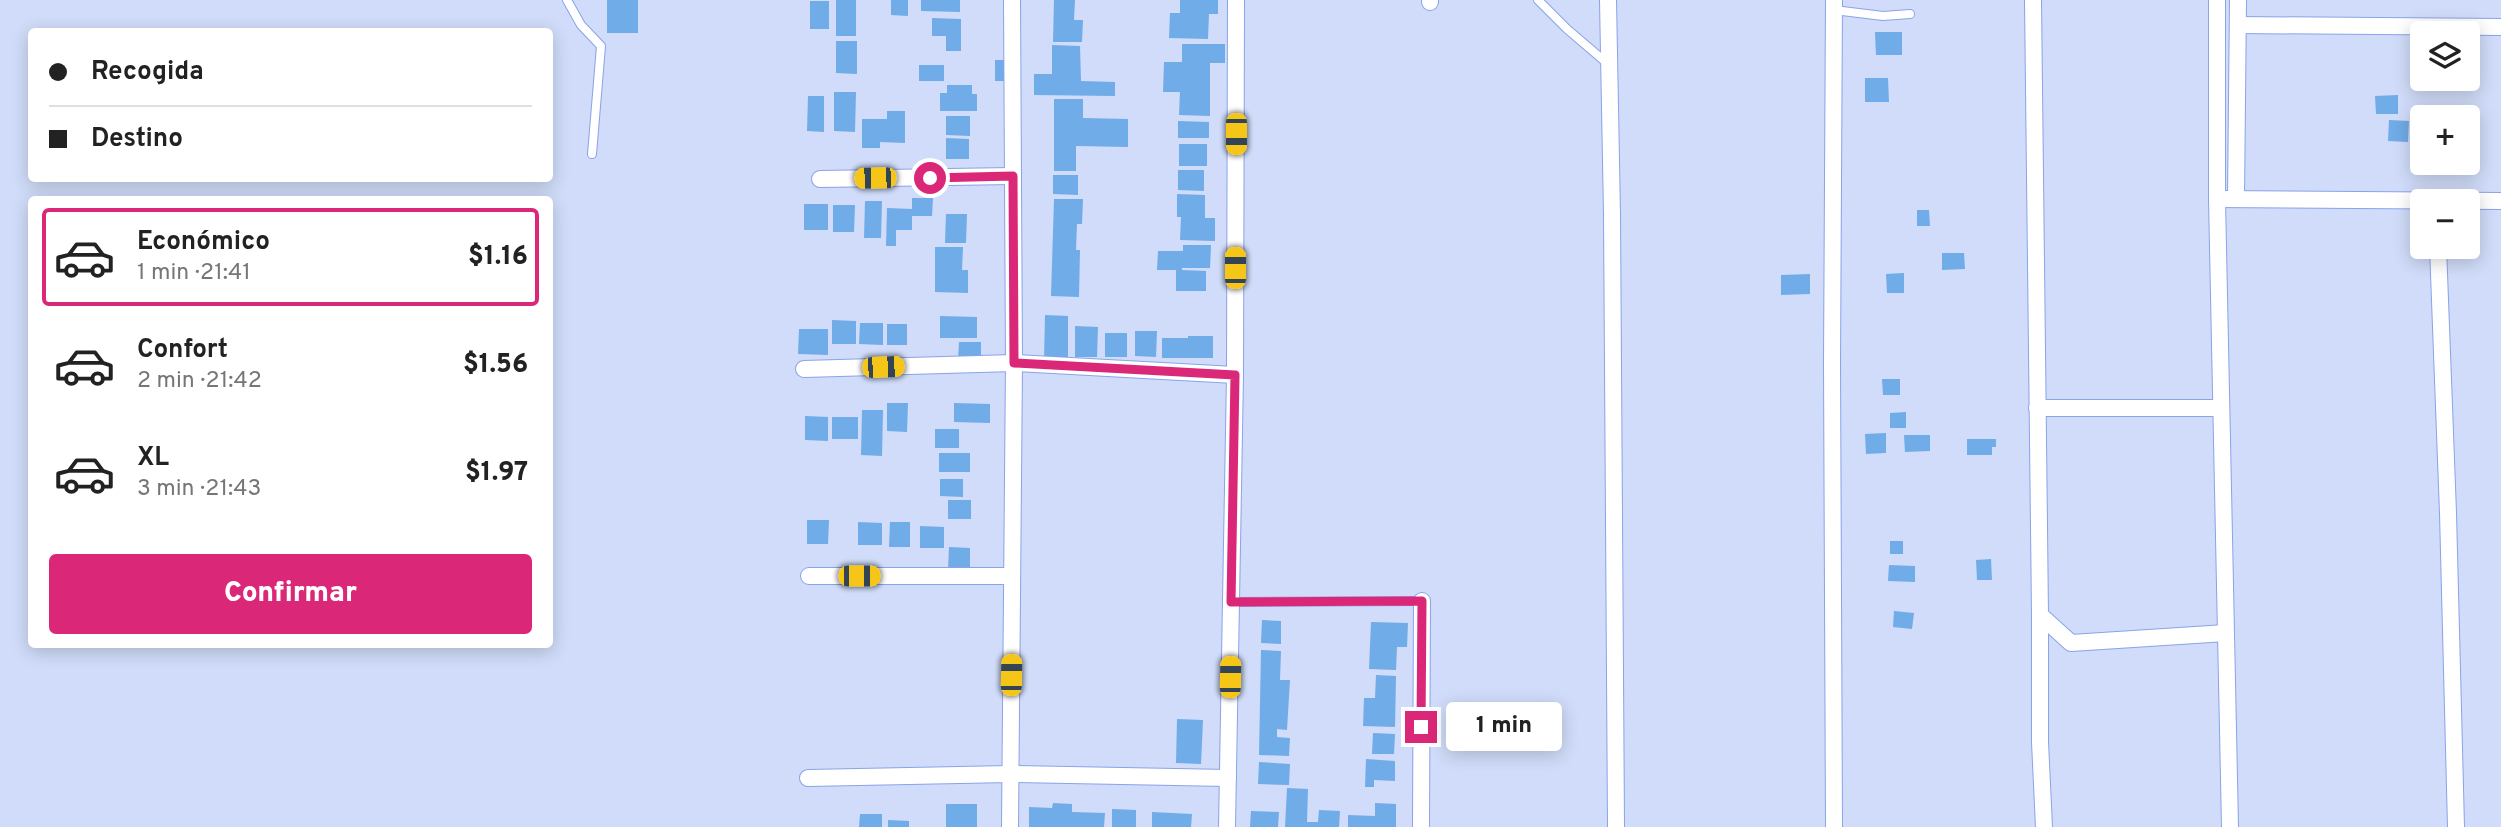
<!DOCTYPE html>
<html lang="es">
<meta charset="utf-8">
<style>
body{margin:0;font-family:Overpass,sans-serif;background:#f2f2f2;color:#222;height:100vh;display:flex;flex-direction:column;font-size:26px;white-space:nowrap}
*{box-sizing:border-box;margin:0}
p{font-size:23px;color:#767676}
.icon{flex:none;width:38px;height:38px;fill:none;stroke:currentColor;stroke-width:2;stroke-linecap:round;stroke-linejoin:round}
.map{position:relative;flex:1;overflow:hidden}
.sheet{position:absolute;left:28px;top:196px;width:525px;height:452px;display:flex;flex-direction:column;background:#fff;border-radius:7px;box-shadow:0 4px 18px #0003}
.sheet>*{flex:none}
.banner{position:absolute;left:28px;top:28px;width:525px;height:154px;border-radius:7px;box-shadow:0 4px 18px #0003;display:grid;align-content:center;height:154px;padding:0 21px;background:#fff}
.controls{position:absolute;left:2410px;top:21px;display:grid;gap:14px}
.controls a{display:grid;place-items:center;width:70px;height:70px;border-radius:7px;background:#fff;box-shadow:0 4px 18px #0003;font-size:35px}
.end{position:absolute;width:32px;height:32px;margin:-16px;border:9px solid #db2777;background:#fff;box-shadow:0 0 0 4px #fff}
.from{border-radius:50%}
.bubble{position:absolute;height:49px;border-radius:7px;background:#fff;box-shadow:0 4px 18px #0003;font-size:23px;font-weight:800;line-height:49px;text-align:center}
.car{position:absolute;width:21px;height:42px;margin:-21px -10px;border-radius:9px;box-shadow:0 0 5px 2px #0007;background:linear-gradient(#f5c518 24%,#345 0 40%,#f5c518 0 76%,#345 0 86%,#f5c518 0)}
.banner b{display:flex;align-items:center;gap:24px;height:66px;font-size:26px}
.banner b+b{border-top:2px solid #e0e0e0}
.banner i{width:18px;height:18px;background:#222}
ul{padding:12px 0 0;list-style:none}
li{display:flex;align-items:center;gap:21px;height:98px;margin:0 14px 10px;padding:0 7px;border:4px solid transparent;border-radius:7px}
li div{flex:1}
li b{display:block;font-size:26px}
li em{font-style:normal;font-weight:800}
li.selected{border-color:#db2777}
li>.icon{width:63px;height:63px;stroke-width:1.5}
.primary-button{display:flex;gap:14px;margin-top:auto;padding:14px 21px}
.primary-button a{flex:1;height:80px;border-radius:7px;background:#db2777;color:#fff;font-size:28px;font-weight:800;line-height:80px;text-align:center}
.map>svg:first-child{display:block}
.building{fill:#70ace7}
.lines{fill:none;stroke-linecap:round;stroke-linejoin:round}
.service-casing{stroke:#8aa3e9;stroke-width:10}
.minor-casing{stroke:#8aa3e9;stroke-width:18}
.service{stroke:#fff;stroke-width:8}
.minor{stroke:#fff;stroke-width:16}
.route{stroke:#db2777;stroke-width:9}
</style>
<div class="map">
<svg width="2501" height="827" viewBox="0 0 2501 827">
<rect width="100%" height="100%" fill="#d0dcf9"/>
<!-- building -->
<g class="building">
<rect x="607" y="0" width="31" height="33"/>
<rect x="836" y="0" width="20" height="36"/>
<polygon points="891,0 908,0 908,16 891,15"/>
<polygon points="921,0 960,0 960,12 921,11"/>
<polygon points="1054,0 1075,0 1074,20 1083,20 1082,42 1053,42"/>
<polygon points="1180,0 1218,0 1218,14 1209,14 1208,39 1169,38 1170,13 1180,13"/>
<rect x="810" y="1" width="19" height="28"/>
<polygon points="932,18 961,19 961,51 946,51 946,36 932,36"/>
<polygon points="1875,32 1902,32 1902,55 1876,55"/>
<polygon points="836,41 857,41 857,74 836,73"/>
<polygon points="1182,44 1225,44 1225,63 1210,63 1210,116 1179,115 1180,92 1163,92 1164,62 1182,62"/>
<polygon points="1052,45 1080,46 1081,81 1115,82 1115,96 1034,95 1034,74 1052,74"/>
<rect x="995" y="60" width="16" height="21"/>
<rect x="919" y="65" width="25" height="16"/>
<polygon points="1865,78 1888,78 1889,102 1865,102"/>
<polygon points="947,85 972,85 972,94 977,94 977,111 940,111 940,93 947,93"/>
<polygon points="834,92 856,92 855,132 834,131"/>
<polygon points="2398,95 2398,114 2376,114 2375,96"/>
<polygon points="808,96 824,96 824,132 807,131"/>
<polygon points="1054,99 1083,99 1083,118 1128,119 1128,147 1076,146 1076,171 1054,171"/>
<polygon points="887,111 905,111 905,143 880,142 880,148 862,148 862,119 887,119"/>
<polygon points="946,116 970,116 970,136 946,135"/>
<polygon points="2389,120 2409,121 2408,142 2388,141"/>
<polygon points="1178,121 1209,122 1209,138 1178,138"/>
<polygon points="946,138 969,139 969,159 946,159"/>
<rect x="1179" y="144" width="28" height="22"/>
<polygon points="1178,170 1204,170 1204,191 1178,190"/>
<polygon points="1053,175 1078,175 1078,195 1053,194"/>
<polygon points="1177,194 1205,195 1205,218 1215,218 1215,241 1180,240 1181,217 1177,217"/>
<polygon points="912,198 933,198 932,216 912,216 912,230 896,230 896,246 886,246 887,208 912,209"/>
<polygon points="1054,199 1083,199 1082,224 1077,224 1076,250 1080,250 1079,297 1051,296"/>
<polygon points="865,201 882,201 881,238 864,238"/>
<rect x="804" y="204" width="24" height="26"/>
<polygon points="833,205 855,205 854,232 833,232"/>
<polygon points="1917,210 1929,210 1930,226 1917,226"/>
<polygon points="946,214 967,214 966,243 945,243"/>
<polygon points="1183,245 1211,245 1210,268 1182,268 1182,270 1206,271 1206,291 1176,291 1176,270 1157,270 1158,251 1183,251"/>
<polygon points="935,247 963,247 962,270 968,270 968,293 935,292"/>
<polygon points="1942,253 1964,253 1965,269 1942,270"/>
<polygon points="1904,273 1904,293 1887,293 1886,274"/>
<polygon points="1810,274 1810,294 1781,295 1781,275"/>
<polygon points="1045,315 1068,316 1068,363 1044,362"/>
<polygon points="940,316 977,317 977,338 940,338"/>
<polygon points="832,320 856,321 856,344 832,344"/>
<polygon points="860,323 883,323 883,345 859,344"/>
<rect x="887" y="324" width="20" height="21"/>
<polygon points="1075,326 1098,327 1097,357 1075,357"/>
<polygon points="799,329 828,329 828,355 798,354"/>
<polygon points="1135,331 1157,331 1156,357 1135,356"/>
<rect x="1105" y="333" width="22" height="24"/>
<polygon points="1188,336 1213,336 1213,358 1162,358 1162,338 1188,338"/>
<polygon points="959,342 981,342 981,361 958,360"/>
<polygon points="1882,379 1900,379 1900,395 1883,395"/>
<polygon points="887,403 908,403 907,432 887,431"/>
<polygon points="954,403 990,404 990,423 954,422"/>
<polygon points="862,410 883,410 882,456 861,455"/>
<polygon points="1906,412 1906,428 1890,428 1890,413"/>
<polygon points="805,416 828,417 828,441 805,440"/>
<rect x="832" y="417" width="26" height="22"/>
<rect x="935" y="429" width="24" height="19"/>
<polygon points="1886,433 1886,453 1866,454 1865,434"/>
<polygon points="1904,435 1930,435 1930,451 1905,452"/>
<polygon points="1967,439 1996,439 1996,447 1992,447 1992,455 1967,455"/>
<rect x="939" y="453" width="31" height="19"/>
<polygon points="940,479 963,479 963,497 940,496"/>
<rect x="948" y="500" width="23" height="19"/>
<polygon points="807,520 829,520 828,544 807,544"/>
<polygon points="858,522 882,523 882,545 858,545"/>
<polygon points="890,522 910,522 910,547 889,547"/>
<polygon points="920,526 944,527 944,548 920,548"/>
<rect x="1890" y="541" width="13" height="13"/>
<polygon points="949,547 970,548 970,572 948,571"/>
<polygon points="1991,559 1992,580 1977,580 1976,560"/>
<polygon points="1889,565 1915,566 1915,582 1888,581"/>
<polygon points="1894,611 1914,613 1912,629 1893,627"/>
<polygon points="1262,620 1281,621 1281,644 1261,643"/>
<polygon points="1371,622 1408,623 1407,647 1397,647 1396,670 1369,669"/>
<polygon points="1261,650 1281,651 1280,680 1290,680 1287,730 1277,729 1277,737 1290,738 1289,756 1259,755"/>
<polygon points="1376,675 1396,676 1395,727 1363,726 1364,698 1375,698"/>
<polygon points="1177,719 1203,720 1201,764 1176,763"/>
<polygon points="1373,733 1395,734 1394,754 1372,754"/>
<polygon points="1366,759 1395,761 1395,781 1374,780 1374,787 1365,787"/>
<polygon points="1259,762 1290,764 1289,785 1258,784"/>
<polygon points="1287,788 1308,789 1307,822 1318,822 1319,810 1340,811 1339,827 1285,827"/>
<polygon points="1053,803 1072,804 1072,812 1105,813 1104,827 1029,827 1029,807 1052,808"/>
<polygon points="1375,803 1396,804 1396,827 1348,827 1348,815 1375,816"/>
<rect x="946" y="804" width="31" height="23"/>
<polygon points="1112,809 1136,810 1136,827 1112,827"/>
<polygon points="1251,811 1279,812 1278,827 1250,827"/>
<polygon points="1152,812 1192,814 1191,827 1152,827"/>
<polygon points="860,814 882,814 882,827 859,827"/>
<polygon points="888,820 909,821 909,827 888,827"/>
</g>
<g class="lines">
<defs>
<g id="service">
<polyline points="567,0 581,25 601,46 592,154"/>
<polyline points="1538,0 1567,29 1608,64"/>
<polyline points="1834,10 1883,16 1910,14"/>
<polyline points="1231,602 1422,601"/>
</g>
<g id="minor">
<polyline points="1430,0 1430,2"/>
<polyline points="1608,0 1612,214 1616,827"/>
<polyline points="2033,0 2040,615 2071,643 2226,633"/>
<polyline points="2217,0 2217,199 2230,827"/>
<polyline points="2238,25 2501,27"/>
<polyline points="820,179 1013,176"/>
<polyline points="2217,199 2501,201"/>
<polyline points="2236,199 2238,0"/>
<polyline points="2438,247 2448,513 2456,827"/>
<polyline points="804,369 1014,363 1235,375"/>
<polyline points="2037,408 2221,408"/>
<polyline points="809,576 1012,576"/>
<polyline points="2040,615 2040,742 2044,827"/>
<polyline points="808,778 1010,774 1228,778"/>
<polyline points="1010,827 1014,363 1012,0"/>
<polyline points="1227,827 1235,375 1236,0"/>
<polyline points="1421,827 1422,601"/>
<polyline points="1834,827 1832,364 1834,0"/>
</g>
</defs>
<!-- service casing -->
<use href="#service" class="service-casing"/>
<!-- minor casing -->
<use href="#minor" class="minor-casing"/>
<!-- service -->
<use href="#service" class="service"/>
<!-- minor -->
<use href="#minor" class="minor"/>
</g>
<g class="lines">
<!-- route -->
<polyline class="route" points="930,178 1013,176 1014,363 1235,375 1231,602 1422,601 1421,727"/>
</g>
</svg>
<div class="controls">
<a><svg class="icon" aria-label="layers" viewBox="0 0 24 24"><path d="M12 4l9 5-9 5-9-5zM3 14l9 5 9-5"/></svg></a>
<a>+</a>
<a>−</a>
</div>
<i class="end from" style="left:930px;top:178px"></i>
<i class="end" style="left:1421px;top:727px"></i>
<div class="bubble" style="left:1446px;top:702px;width:116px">1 min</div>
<i class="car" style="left:1236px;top:134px;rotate:180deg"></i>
<i class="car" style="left:875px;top:178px;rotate:269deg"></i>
<i class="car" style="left:1235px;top:268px;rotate:0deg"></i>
<i class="car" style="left:883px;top:367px;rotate:88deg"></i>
<i class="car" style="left:859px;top:576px;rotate:90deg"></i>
<i class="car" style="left:1011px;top:675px;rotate:1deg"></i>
<i class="car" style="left:1230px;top:677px;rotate:1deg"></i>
<div class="banner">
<b><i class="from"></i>Recogida</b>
<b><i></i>Destino</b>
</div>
<section class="sheet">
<ul>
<li class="selected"><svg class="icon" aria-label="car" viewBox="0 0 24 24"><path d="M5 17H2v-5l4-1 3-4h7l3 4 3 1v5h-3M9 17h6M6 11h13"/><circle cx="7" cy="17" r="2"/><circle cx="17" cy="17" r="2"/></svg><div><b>Económico</b><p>1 min · 21:41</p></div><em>$1.16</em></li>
<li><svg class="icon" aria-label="car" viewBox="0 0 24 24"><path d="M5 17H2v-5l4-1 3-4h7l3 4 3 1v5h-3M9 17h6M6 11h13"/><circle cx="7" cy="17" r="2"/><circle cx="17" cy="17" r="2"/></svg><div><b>Confort</b><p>2 min · 21:42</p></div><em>$1.56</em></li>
<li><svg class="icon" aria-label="car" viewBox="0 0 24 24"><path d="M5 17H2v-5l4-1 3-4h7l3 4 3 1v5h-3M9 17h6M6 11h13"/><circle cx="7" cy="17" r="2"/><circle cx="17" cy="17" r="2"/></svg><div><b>XL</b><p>3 min · 21:43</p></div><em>$1.97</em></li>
</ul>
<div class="primary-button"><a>Confirmar</a></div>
</section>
</div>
